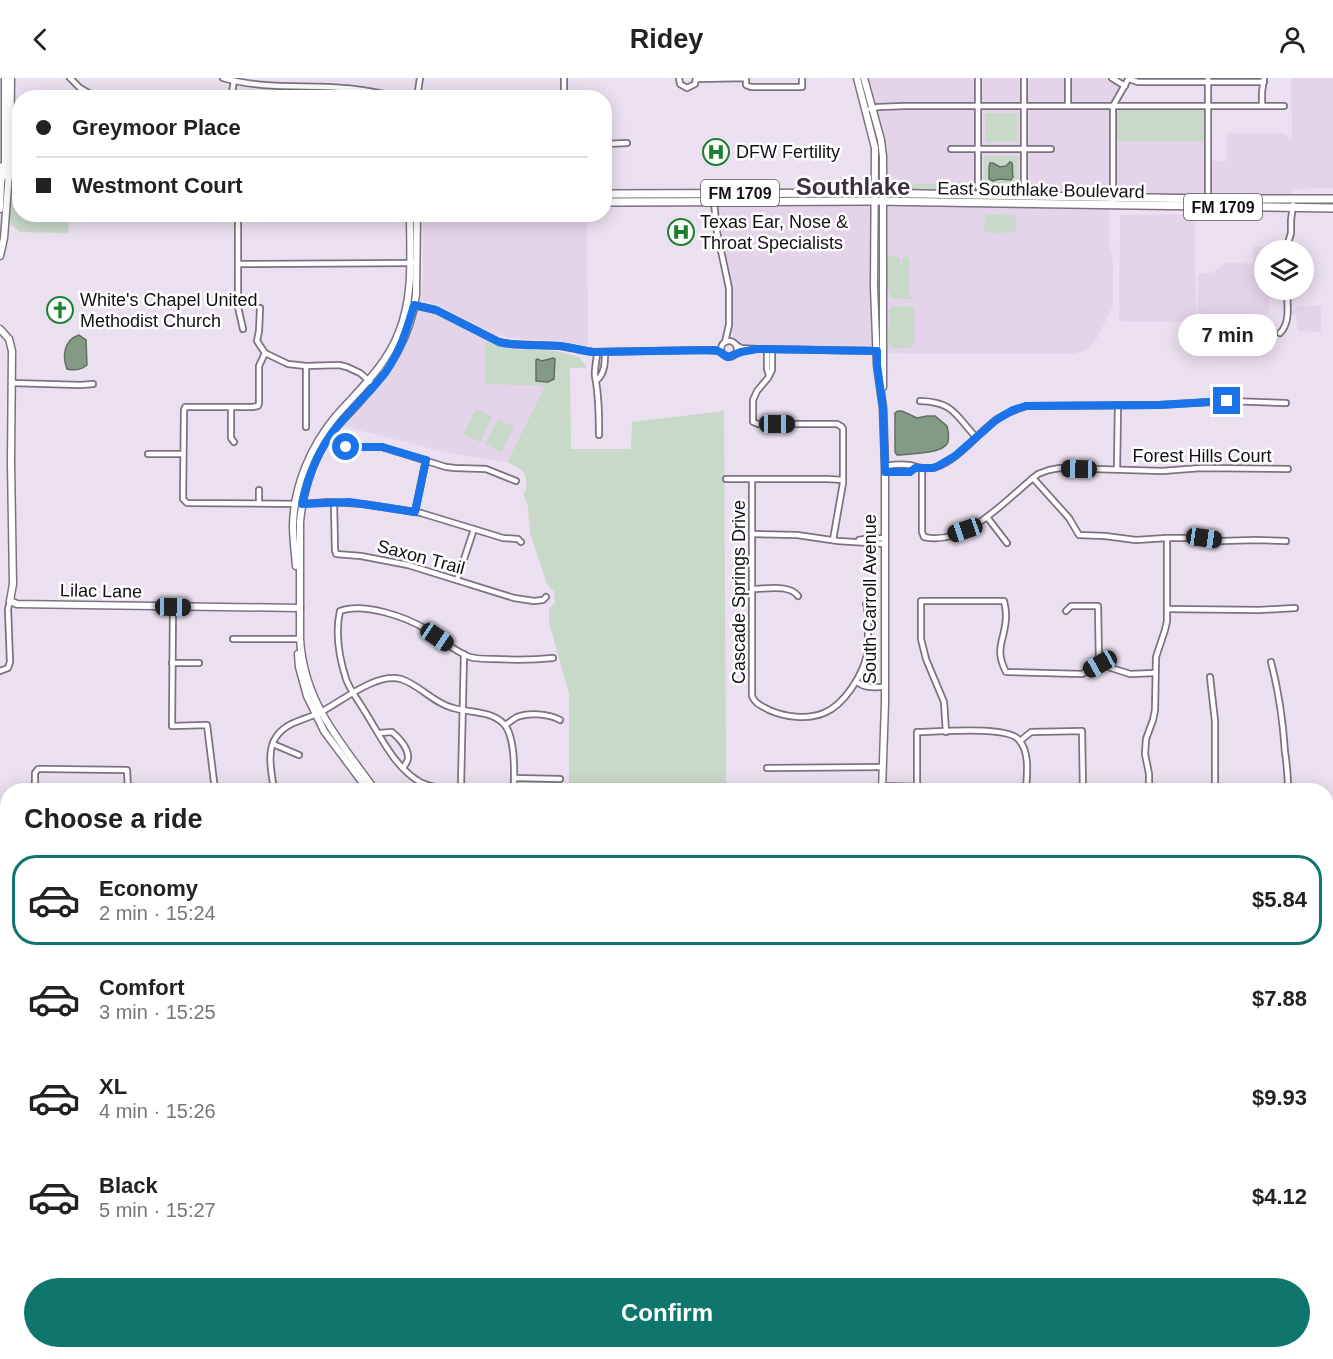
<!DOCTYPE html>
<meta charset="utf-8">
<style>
body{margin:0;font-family:Arial,sans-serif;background:#f6f6f6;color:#222;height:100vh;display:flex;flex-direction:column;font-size:22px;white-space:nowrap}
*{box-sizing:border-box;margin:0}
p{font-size:20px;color:#767676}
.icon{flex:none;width:33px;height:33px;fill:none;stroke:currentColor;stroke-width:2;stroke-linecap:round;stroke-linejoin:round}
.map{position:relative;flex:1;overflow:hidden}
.sheet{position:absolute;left:0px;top:705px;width:1334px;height:576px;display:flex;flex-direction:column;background:#fff;border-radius:24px 24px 0 0;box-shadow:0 3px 15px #0003}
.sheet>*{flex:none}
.guide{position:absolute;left:12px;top:12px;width:600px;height:132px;border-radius:24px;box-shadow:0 3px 15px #0003;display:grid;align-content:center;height:132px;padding:0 24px;background:#fff}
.fabs{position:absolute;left:1254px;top:162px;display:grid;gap:12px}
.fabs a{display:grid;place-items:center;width:60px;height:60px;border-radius:50%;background:#fff;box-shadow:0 3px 15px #0003;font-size:30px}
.end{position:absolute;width:27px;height:27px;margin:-14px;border:8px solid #1a73e8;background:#fff;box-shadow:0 0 0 3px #fff}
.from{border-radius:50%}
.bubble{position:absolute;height:42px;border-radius:21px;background:#fff;box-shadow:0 3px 15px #0003;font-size:20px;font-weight:800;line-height:42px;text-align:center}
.car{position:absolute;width:18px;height:36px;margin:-18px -9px;border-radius:8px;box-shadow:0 0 4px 2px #0007;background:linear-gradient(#222 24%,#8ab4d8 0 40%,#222 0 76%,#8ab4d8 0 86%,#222 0)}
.guide b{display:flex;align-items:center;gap:21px;height:57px;font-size:22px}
.guide b+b{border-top:2px solid #e0e0e0}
.guide i{width:15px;height:15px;background:#222}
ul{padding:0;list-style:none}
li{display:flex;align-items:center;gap:18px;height:90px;margin:0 12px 9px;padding:0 12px;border:3px solid transparent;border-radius:24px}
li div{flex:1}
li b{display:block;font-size:22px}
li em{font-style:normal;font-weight:800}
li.current{border-color:#0f766e}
li>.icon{width:54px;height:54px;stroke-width:1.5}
h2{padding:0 24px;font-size:27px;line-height:72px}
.primary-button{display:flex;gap:12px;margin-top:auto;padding:12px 24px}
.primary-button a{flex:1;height:69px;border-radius:36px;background:#0f766e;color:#fff;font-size:24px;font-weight:800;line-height:69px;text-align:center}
header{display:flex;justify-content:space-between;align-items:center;height:78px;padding:0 24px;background:#fff;font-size:27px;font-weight:800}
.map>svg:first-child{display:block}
.built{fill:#e4d4e9}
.green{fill:#c8d8c9}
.water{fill:#839a84;stroke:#617062;stroke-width:1.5}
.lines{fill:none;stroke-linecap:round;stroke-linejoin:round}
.stream{stroke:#617062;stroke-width:1.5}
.street-casing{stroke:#7d7380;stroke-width:8}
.secondary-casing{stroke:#7d7380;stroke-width:9}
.primary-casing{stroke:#7d7380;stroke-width:10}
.street{stroke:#fff;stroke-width:4.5}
.secondary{stroke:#fff;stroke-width:6}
.primary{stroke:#fff;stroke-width:7}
.route{stroke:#1a73e8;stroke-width:8}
.labels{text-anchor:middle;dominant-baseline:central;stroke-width:5;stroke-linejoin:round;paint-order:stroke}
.shield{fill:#fff;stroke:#5a575a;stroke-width:1.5}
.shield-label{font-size:16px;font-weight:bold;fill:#130f14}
.poi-label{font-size:18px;fill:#130f14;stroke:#fff;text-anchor:start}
.street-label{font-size:18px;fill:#130f14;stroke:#fff}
.district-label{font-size:24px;font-weight:bold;fill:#3b323d;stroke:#fff}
</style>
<header><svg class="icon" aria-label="back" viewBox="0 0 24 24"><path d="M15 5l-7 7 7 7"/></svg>Ridey<svg class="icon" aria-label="person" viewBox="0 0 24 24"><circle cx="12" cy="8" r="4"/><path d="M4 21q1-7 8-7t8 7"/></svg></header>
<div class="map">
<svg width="1333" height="1281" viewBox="0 0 1333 1281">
<rect width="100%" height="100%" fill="#ebe0ef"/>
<!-- built -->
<g class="built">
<polygon points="867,0 1129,0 1113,28 1113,62 1208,63 1208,83 1226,83 1227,55 1284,55 1292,63 1291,0 1333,0 1333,110 1292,111 1292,116 1290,118 970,114 889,111 885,107 884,77"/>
<polygon points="16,28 19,30 19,79 16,78"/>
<polygon points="731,125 743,127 821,125 869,128 872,130 872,267 870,270 748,269 739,268 735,264 733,259 732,253 731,206 718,136 720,126"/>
<polygon points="886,126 1110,131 1109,167 1113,182 1113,228 1096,262 1087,272 1072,276 920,276 885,275 887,224 884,180 887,173"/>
<polygon points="1195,136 1196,244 1128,244 1119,243 1120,137"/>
<polygon points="423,137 587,137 588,268 560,263 511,260 494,256 436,226 421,223 423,193"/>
<polygon points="1272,168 1278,171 1277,172 1264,172 1264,212 1270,212 1269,229 1264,248 1197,248 1198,196 1212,195 1227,184 1253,186 1253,169"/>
<polygon points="1297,228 1321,228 1321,254 1298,253 1295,237 1292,236 1292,231 1296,231"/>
<polygon points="418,233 432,235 447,242 485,262 485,306 546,307 507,384 453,376 343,348 388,297 406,266 415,247"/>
</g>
<!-- green -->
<g class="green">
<polygon points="1120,30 1202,30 1206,34 1206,63 1117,63 1117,34"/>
<rect x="985" y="35" width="32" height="29"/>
<polygon points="984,78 1018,78 1017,105 1022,105 1020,114 1019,115 984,114 980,110 980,105 984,104"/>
<polygon points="890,105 971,107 971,112 974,112 970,114 890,111"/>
<polygon points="19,109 20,136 70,137 68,155 20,154 9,145 11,113"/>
<polygon points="985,136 1016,137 1016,154 998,155 984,153"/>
<path d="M890 176 894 179H900V187L902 186V179H909V218L912 220V221H892C886 213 884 186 890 176Z"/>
<polygon points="892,228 911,228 914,230 914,266 911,270 892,270 888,266 889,233"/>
<path d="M485 262C512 277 528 269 555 273 563 274 571 277 579 279 581 283 585 285 587 290H570L571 371H631L632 344 724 333 726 712H569V616L549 544V530L555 525 554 514 547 506 530 455 528 429 523 415 526 413C527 392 524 392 507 384L545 308 485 306Z"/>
<polygon points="476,331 492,339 480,364 463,356"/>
<polygon points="498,341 514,349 501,374 485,366"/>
<polygon points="1326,1007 1333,1007 1333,1281 1210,1281 1208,1274 1326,1274"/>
<polygon points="7,1110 8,1274 42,1274 44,1281 0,1281 0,1117"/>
<polygon points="183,1274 231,1274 232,1276 243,1274 482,1274 476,1281 185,1281"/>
<polygon points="623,1274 786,1274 790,1276 794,1281 626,1281"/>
<polygon points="849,1274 956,1274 955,1281 843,1281"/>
<polygon points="1037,1274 1201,1274 1203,1281 1037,1281"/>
</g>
<!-- water -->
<g class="water">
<path d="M1010 84 1012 85C1013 87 1012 94 1013 99L1011 102 999 101 993 103 989 101V89L990 85H993L1000 89 1006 88Z"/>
<path d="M79 257 86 262 87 287C81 292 75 293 67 291 62 278 64 262 79 257Z"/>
<polygon points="553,280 555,281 554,301 548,304 536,303 536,282 537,281 542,283"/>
<path d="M898 333H902L917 340 927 338H935L947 348C948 352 949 360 948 364 944 376 913 375 901 377H897L895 374V335Z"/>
<polygon points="647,1274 669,1274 669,1281 642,1281"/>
</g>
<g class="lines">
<!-- stream -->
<g class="stream">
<polyline points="450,1274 452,1281"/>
<polyline points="191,1281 191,1274"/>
</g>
<defs>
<g id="street">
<polyline points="70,0 80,10 97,20"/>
<path d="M223 0C261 11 303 7 343 10 363 11 383 16 403 20"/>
<polyline points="679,0 680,6 687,10 695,6 696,0"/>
<polyline points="978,0 978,109 983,116"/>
<polyline points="1024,0 1024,110 1030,118"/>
<polyline points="1112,0 1125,8"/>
<polyline points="696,1 746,0 746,7 751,9 802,9 802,0"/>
<polyline points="1129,1 1138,4 1264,4"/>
<polyline points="231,20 234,3"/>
<polyline points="417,20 420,0"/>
<polyline points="564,20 564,0"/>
<polyline points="1262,27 1262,14 1264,0"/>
<polyline points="1068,28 1068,0"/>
<polyline points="870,31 878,29 905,28 1284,28"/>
<polyline points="604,66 627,65"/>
<polyline points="951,71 1051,71"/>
<polyline points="1208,121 1208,0"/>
<polyline points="1113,122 1113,28 1129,0"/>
<polyline points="714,124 717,154 729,210 729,247 725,264"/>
<polyline points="238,136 238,229 243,251"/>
<polyline points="1286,172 1291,155 1291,142 1293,127"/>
<polyline points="238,186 413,185"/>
<polyline points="408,226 436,232 499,264 510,266 560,268 593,274 703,272 719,273 723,276"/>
<polyline points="260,230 259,253 257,263 265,275 288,286 306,288 339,287 347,289 360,295 374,307"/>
<path d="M1280 255C1291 245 1287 225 1287 212"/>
<circle cx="729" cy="271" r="8"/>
<polyline points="736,267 741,270 757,271 883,273"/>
<polyline points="767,272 767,291 769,297"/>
<polyline points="772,272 772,292 768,300 757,313 753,322 753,344 758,346 837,346 842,349 843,351 843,405 833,462"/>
<path d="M597 274C597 281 594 293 595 298 599 318 599 337 599 357"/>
<polyline points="265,275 259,288 259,325 258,328 252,329 185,329 184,332 183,421 187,425 302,426 328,424 364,426 421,435 503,460 518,461 521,464"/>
<path d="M597 302C605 295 605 284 605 274"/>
<polyline points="12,305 81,307 93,306"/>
<path d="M920 323C954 324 955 337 976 359"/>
<polyline points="231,329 231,360 234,364"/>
<polyline points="306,349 306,288"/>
<polyline points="346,369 382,369 446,389 455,390 486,391 516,403"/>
<polyline points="148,376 183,376"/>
<path d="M885 388C892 387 901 386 909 387 919 389 925 392 936 389 958 382 977 356 996 342 1005 335 1015 332 1026 328L1159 327 1227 323 1286 325"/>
<path d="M922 390V454L924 459C967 469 1008 419 1038 396L1049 392 1060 390 1162 393 1201 390 1288 391"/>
<polyline points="1117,391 1118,327"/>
<polyline points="885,394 910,394 915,390"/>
<polyline points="1033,400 1069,440 1079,457 1105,458 1136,462 1167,460 1189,460 1222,463 1256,462 1286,463"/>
<polyline points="726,401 828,401 843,402"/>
<path d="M752 401V618C755 626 762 628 769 632 785 639 807 642 824 635 844 627 862 598 867 577 868 569 868 562 868 554 868 544 869 535 866 526"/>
<polyline points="259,425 259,412"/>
<polyline points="334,425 335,472 336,476 361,478 408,487 514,520 534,523 543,522 546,519"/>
<polyline points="415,434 426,382"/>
<polyline points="987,439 1007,465"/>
<polyline points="752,456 797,457 838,463 885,466"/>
<polyline points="859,462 865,461 885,460"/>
<polyline points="457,502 474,451"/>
<path d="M753 511C766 511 789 506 798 518"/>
<polyline points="173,529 172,648 207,647 215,712"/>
<polyline points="1167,531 1259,532 1295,530"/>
<polyline points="1066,533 1071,528 1098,528 1099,586"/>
<polyline points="233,561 300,561"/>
<path d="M464 576 461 707 458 710 456 711C443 711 432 710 420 704 394 689 380 657 364 632 358 622 350 612 346 601 339 579 335 555 340 533 363 524 407 539 427 552 441 561 455 574 470 579 477 581 486 581 493 581 513 582 533 582 553 580"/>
<path d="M1271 584C1279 614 1283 644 1285 674 1287 687 1288 700 1288 712"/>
<polyline points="172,585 199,585"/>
<polyline points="0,593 8,590 10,584 8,531 10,523"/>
<polyline points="1210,599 1215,643 1215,712"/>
<path d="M856 603C864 611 874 609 885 609"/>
<path d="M505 647C509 645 513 641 517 639 529 634 549 636 560 642"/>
<path d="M946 654 944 624 926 581 921 561V523H1004C1005 527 1006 533 1006 537 1006 562 993 569 1006 594L1082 596 1099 586 1130 596 1155 595"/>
<path d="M379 655 392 654C399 660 409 671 408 681 408 682 404 689 403 690"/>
<polyline points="1020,663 1031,654 1082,653 1083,712"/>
<polyline points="273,666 299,677"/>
<polyline points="767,690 883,689"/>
<polyline points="514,700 560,701"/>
<polyline points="882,708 967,710"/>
<polyline points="35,712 35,695 38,691 45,691 127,692 128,712"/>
<polyline points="189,712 215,712"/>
<path d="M274 712C272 697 266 673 276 659 286 644 304 642 319 635 341 624 376 594 401 601 420 607 433 625 453 630 470 635 490 632 504 646 516 660 514 695 514 712"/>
<path d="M917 712V654C937 654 1008 647 1019 662 1030 674 1027 697 1026 712"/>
<polyline points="1149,712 1149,696 1145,676 1146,661 1153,642 1155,632 1156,579 1165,552 1167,543 1167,460"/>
<polyline points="1326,725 1333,725"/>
<polyline points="1326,842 1333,842"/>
<polyline points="0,915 2,821 8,805"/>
<polyline points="0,963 8,963"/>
<polyline points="0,1027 8,1030"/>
<polyline points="0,1032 8,1035"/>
<polyline points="148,1274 148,1281"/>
<polyline points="558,1274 565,1281"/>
<polyline points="567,1274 572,1281"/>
<polyline points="1003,1274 1003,1281"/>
<polyline points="804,1277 812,1274"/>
<polyline points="503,1281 508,1274"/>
<polyline points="574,1281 596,1274"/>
<polyline points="987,1281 988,1274"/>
</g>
<g id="secondary">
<polyline points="857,0 875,70 874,209 877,287 883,330 885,388 885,625 882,712"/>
<polyline points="864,0 881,62 883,79 883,309"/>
<polyline points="0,131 1,105 5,84 5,0"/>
<polyline points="0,178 4,160 10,82 11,0"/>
<polyline points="0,251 9,261 12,273 11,385 13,506 10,523 17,526 300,530"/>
<path d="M296 488C295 475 293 461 293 447 294 407 311 368 336 338 360 311 386 288 399 254 414 217 410 176 410 136"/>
<polyline points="298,576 299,589 307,618 324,653 368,712"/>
<path d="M375 712C340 663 304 625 300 561V444C303 413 312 383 330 357 339 344 351 334 361 322 389 292 411 259 416 217L417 136"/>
<polyline points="0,992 8,992"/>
<polyline points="1326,1002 1333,1002"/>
<polyline points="1205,1274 1207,1281"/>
</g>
<g id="primary">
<polyline points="0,89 20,89"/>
<polyline points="0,97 20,97"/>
<polyline points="604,116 866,115 1208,121 1333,121"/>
<polyline points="604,124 875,123 1333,130"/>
</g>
</defs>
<!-- street casing -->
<use href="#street" class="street-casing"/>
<!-- secondary casing -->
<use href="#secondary" class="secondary-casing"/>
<!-- primary casing -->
<use href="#primary" class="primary-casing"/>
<!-- street -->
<use href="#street" class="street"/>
<!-- secondary -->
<use href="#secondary" class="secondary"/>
<!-- primary -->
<use href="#primary" class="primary"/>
</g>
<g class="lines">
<!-- route -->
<path class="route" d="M346 369H382L426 382 415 434 349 424 302 426C308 398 318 372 336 350 351 331 370 314 385 295 400 274 407 251 414 227L436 232 499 264C519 269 540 266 560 268 571 269 582 273 593 274L715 272 718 273 728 279 741 274 757 271 877 273V287L883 330 885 394H910L915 390H934L940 387 955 378 996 342 1013 332 1026 328 1159 327 1227 323"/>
</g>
<!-- icons -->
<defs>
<symbol id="hospital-ring" viewBox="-11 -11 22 22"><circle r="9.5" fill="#fff" stroke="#1b7f31" stroke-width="1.5"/><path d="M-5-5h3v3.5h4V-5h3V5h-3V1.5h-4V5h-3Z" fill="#1b7f31"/></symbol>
<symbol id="church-ring" viewBox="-11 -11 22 22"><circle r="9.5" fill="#fff" stroke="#1b7f31" stroke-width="1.5"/><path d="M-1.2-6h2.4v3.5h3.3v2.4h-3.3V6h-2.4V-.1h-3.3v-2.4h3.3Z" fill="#1b7f31"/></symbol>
</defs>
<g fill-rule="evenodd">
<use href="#hospital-ring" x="701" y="59" width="30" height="30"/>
<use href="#hospital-ring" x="666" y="139" width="30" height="30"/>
<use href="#church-ring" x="45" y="217" width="30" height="30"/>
</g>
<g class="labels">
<!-- shield labels -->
<g class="shield">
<rect x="701" y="102" width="78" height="26" rx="4.5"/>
<rect x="1184" y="116" width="78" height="26" rx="4.5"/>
</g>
<g class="shield-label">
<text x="740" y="115">FM 1709</text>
<text x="1223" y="129">FM 1709</text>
</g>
<!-- poi labels -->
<g class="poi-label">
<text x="736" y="74">DFW Fertility</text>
<text x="700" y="144">Texas Ear, Nose &amp;<tspan x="700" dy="21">Throat Specialists</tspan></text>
<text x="80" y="222">White's Chapel United<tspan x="80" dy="21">Methodist Church</tspan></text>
</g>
<!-- street labels -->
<g class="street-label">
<text transform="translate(1041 112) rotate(1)">East Southlake Boulevard</text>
<text x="1202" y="378">Forest Hills Court</text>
<text transform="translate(421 479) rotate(15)">Saxon Trail</text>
<text transform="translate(101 513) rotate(1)">Lilac Lane</text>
<text transform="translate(739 514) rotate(-90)">Cascade Springs Drive</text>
<text transform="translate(870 521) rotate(-90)">South Carroll Avenue</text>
</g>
<!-- district labels -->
<g class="district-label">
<text x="853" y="108">Southlake</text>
</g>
</g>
</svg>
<div class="fabs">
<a><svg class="icon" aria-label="layers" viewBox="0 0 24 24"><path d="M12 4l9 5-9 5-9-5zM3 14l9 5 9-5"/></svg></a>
</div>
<i class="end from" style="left:346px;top:369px"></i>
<i class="end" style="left:1227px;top:323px"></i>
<div class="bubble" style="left:1178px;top:236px;width:99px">7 min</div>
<i class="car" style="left:777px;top:346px;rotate:90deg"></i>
<i class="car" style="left:1079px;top:391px;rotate:271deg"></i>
<i class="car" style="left:965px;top:452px;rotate:251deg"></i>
<i class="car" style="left:1204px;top:460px;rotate:98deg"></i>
<i class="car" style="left:173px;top:529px;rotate:91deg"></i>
<i class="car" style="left:437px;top:559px;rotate:124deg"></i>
<i class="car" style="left:1100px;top:586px;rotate:241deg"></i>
<div class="guide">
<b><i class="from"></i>Greymoor Place</b>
<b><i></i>Westmont Court</b>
</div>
<section class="sheet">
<h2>Choose a ride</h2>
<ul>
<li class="current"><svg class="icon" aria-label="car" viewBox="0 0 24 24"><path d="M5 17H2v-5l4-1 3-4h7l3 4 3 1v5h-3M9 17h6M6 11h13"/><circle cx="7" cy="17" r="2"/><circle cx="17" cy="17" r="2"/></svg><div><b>Economy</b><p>2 min · 15:24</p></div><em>$5.84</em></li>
<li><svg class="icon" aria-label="car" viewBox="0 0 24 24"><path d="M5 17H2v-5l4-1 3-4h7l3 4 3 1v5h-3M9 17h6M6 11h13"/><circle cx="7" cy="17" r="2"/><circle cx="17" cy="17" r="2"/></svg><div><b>Comfort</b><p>3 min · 15:25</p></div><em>$7.88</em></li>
<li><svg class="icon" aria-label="car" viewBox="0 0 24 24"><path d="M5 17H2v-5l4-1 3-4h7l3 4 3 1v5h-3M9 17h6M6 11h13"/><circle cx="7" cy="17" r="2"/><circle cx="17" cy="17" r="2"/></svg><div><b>XL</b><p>4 min · 15:26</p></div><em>$9.93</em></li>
<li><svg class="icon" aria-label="car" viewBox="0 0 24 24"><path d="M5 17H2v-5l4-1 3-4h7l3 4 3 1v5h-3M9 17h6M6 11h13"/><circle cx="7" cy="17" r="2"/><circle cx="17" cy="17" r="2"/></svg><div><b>Black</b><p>5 min · 15:27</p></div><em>$4.12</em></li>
</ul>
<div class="primary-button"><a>Confirm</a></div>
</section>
</div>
